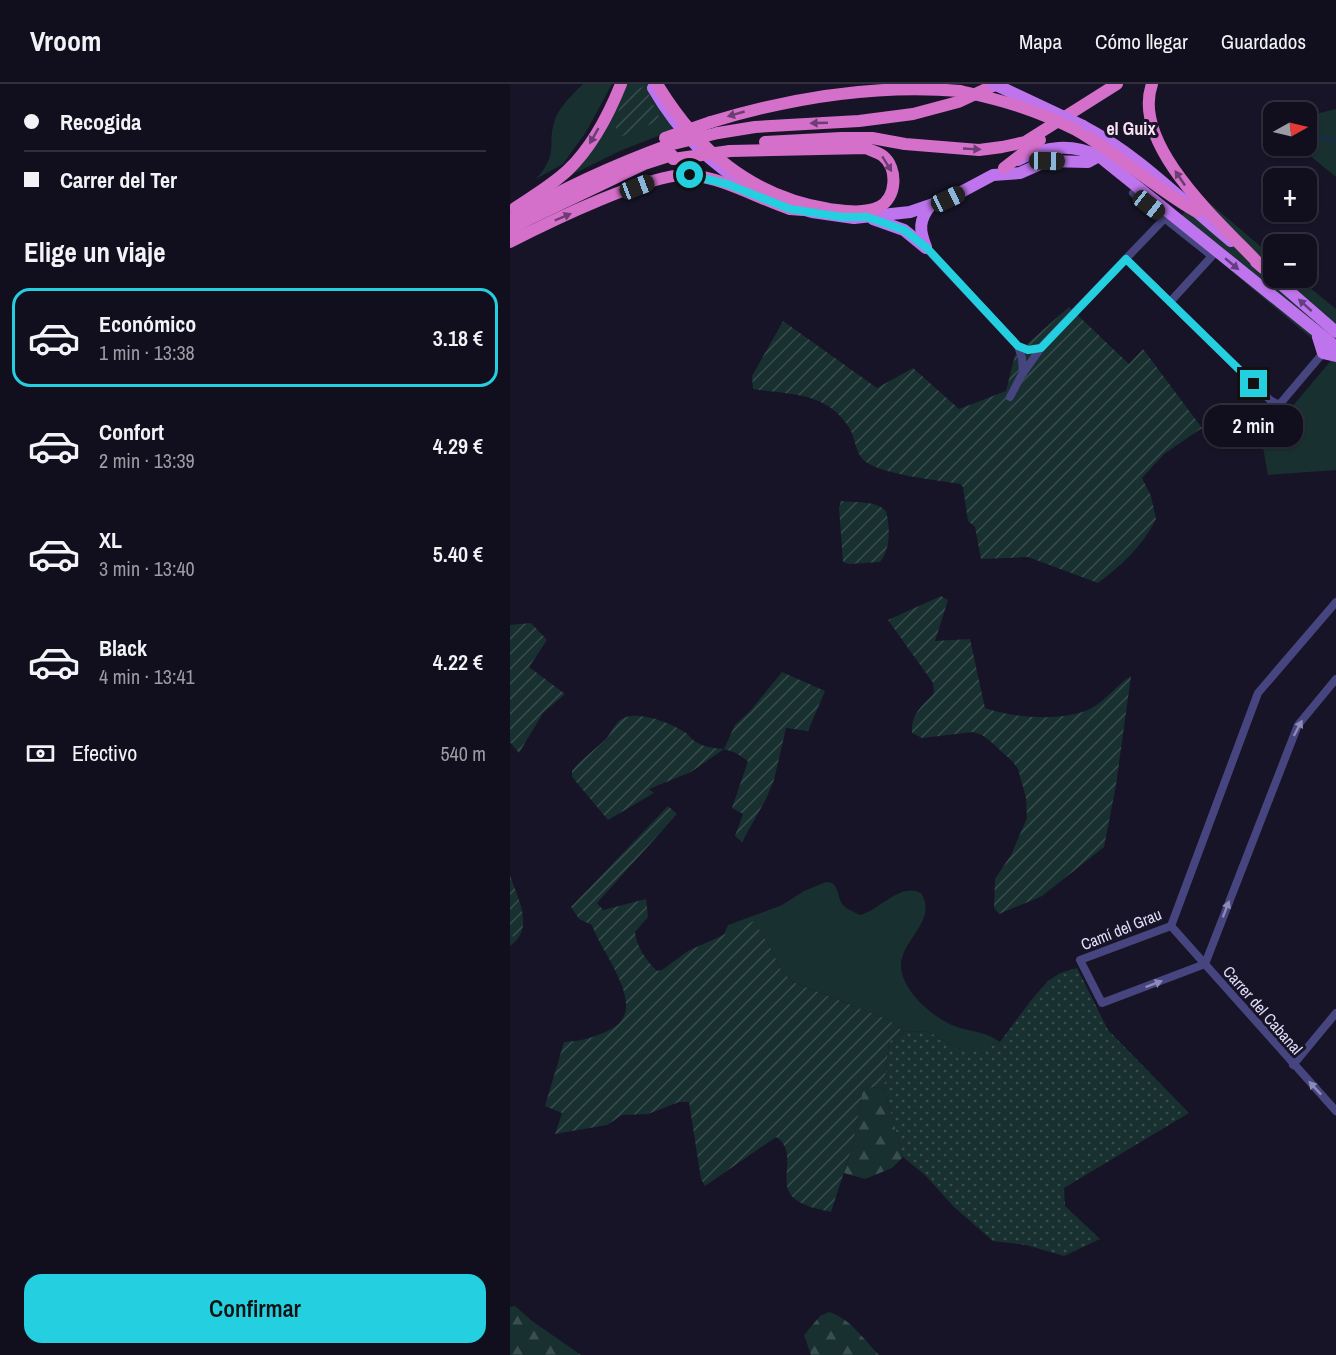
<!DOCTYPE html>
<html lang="es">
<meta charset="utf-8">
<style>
body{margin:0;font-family:"Archivo Narrow",sans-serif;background:#1e1d2a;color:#f1f3f6;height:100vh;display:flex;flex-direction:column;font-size:22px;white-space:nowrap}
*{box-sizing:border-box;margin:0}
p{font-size:20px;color:#9c9ca4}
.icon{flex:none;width:33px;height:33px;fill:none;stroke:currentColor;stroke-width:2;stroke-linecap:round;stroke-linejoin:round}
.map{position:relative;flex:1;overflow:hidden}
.details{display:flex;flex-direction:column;background:#110f1d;width:510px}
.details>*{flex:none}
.banner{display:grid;align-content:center;height:132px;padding:0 24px;background:#110f1d}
.needle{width:39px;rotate:82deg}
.tools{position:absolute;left:753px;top:18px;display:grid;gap:12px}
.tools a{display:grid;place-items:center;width:54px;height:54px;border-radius:12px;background:#110f1d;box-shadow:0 2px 4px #0004,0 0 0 2px #302f3b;font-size:30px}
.end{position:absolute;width:27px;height:27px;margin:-14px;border:8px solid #24cfe0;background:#111;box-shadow:0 0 0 3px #111}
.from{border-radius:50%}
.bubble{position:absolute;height:42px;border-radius:18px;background:#110f1d;box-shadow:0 2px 4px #0004,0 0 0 2px #302f3b;font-size:20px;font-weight:600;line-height:42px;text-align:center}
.car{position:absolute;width:18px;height:36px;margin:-18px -9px;border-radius:8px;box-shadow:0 0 4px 2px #0007;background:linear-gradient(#222 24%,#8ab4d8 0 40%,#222 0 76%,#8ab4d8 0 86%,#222 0)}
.banner b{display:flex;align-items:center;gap:21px;height:57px;font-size:22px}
.banner b+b{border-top:2px solid #302f3b}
.banner i{width:15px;height:15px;background:#f1f3f6}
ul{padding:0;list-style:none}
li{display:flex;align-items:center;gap:18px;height:99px;margin:0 12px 9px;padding:0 12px;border:3px solid transparent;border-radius:18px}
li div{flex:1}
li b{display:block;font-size:22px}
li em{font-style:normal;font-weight:600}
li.active{border-color:#24cfe0}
li>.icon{width:54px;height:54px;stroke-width:1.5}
h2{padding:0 24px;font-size:27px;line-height:72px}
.pay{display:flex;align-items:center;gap:15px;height:66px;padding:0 24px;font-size:22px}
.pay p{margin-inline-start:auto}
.primary-button{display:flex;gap:12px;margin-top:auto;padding:12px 24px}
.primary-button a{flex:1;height:69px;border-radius:18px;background:#24cfe0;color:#111;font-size:24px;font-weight:600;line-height:69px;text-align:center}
header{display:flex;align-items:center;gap:36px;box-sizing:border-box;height:84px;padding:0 30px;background:#110f1d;border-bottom:2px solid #302f3b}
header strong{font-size:28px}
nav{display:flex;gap:33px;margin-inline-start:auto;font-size:21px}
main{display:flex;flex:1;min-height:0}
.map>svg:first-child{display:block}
.grass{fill:#18302f}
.forest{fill:url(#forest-firs)}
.park{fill:url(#park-dots)}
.garden{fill:url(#garden-furrows)}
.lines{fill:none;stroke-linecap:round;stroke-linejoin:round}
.stream{stroke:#182d4b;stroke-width:3}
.minor{stroke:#47457f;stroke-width:8}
.primary{stroke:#be74ec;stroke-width:12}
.trunk{stroke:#d46fca;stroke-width:12}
.primary-bridge{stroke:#be74ec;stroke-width:12}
.trunk-bridge{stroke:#d46fca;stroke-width:12}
.oneway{fill:#6c3d70}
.oneway2{fill:#623f80}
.oneway3{fill:#8c8ab6}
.route{stroke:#24cfe0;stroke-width:8}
.labels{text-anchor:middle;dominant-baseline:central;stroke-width:6;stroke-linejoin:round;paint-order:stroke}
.street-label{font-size:16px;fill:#e1defa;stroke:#171427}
.neighbourhood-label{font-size:18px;font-weight:bold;fill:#fbe0f1;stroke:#171427}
</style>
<header>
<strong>Vroom</strong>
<nav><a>Mapa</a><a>Cómo llegar</a><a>Guardados</a></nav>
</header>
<main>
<section class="details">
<div class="banner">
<b><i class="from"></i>Recogida</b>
<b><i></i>Carrer del Ter</b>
</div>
<h2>Elige un viaje</h2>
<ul>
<li class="active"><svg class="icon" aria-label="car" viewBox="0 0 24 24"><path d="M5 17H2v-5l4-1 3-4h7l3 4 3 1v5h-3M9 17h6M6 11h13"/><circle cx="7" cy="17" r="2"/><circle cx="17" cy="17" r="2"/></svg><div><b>Económico</b><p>1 min · 13:38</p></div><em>3.18 €</em></li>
<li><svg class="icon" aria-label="car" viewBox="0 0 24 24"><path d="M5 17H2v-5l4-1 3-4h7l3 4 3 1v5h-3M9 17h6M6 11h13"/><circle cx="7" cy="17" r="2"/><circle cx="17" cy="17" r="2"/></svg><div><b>Confort</b><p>2 min · 13:39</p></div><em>4.29 €</em></li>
<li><svg class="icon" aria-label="car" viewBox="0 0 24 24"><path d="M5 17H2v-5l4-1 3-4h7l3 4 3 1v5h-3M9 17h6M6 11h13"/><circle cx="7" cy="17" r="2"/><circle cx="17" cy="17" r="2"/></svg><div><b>XL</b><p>3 min · 13:40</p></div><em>5.40 €</em></li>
<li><svg class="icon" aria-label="car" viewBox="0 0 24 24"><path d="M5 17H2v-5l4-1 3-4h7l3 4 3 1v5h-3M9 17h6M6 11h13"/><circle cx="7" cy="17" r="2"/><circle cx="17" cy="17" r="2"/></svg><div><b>Black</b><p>4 min · 13:41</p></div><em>4.22 €</em></li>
</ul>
<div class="pay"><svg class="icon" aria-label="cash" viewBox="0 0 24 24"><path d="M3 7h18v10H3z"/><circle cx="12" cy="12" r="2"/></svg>Efectivo<p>540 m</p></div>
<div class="primary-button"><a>Confirmar</a></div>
</section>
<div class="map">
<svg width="826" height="1271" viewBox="0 0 826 1271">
<defs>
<pattern id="forest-firs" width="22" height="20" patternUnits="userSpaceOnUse" patternTransform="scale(1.5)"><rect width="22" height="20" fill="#18302f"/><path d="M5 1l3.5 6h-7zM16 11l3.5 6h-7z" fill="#394e4e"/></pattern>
<pattern id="park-dots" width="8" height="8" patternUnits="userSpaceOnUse" patternTransform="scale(1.5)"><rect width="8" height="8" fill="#18302f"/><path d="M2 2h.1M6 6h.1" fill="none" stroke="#394e4e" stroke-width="1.8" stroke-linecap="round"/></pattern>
<pattern id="garden-furrows" width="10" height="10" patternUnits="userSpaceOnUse" patternTransform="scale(1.5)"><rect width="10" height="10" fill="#18302f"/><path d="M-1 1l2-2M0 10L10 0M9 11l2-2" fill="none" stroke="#394e4e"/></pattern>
</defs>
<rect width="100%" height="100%" fill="#171427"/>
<!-- grass -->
<g class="grass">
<path d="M73 0H102L76 48 53 80 26 95C51 67 35 60 46 33 52 20 63 10 73 0Z"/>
<polygon points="114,0 138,0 164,46 112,66 57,93"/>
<polygon points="826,25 826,93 788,62 796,62 797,32"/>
<polygon points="689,110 763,173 764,194 788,194 826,225 826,386 758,391 745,320 770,337 824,273 665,140"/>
<path d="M316 798C330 798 326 812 333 821 337 826 345 828 350 831 371 825 390 798 411 809 430 839 384 859 392 889 397 911 426 936 447 943 462 948 478 948 490 958L466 969 447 964 417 947 394 948 379 936 283 898 271 886 261 865 244 838 213 852 218 841 272 821 294 807Z"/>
</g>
<!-- forest -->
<g class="forest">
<polygon points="374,1003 393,1073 382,1084 355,1095 334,1089 343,1060 353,1004"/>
<polygon points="5,1222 22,1237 71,1271 0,1271 0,1223"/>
<path d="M319 1228C340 1234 354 1256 369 1271H301L294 1251 310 1232Z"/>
</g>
<!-- park -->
<polygon class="park" points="567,884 598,946 679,1029 554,1104 555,1122 590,1155 554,1172 516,1161 483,1157 444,1123 415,1091 393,1073 374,1003 379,958 394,948 417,947 447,964 466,968 490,958 522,915 538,897 550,889"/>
<!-- garden -->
<g class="garden">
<polygon points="135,2 150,36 108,54 105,38 114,11"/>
<path d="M559 223 619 280 633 265 692 344 654 370 632 394 641 412 646 435C632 463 612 481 588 499L518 473 471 475 465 443 458 437 453 403 450 400C427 396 374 391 356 378 345 370 346 356 340 345 318 308 282 311 243 305L242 292 273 237 367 304 403 284 449 325 496 307 505 271Z"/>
<path d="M331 417C345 419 365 416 376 427 380 442 381 465 370 478L339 480 333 478 329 424Z"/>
<path d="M431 512 438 516 425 557 460 555 475 624C502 634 560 639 585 622 598 614 607 601 621 592L606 701 594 763 532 812 489 830 484 824 485 795 501 771 517 734 516 714 508 685 503 678 480 657 472 651 463 648 412 654 402 649C401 629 412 623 424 609L423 599 378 536Z"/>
<polygon points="21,539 37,556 19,583 55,610 33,629 9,669 0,658 0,541"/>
<path d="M272 588 315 607 298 647 276 644 264 696 256 715 232 758 225 752 233 730 222 724 238 677 226 669 214 665 181 688 139 705 144 709 98 736 62 693V687C71 675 85 666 96 655 101 649 104 641 110 636 125 625 158 638 173 647 177 649 179 652 183 656 192 663 203 664 214 665L225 641 240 627Z"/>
<path d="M158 722 167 730 87 819 93 826 136 815 138 833 125 848C126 862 137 878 147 887L152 886 178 867 244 837 261 865 271 886 283 898 379 936 394 948 379 958 374 1003 353 1004 343 1060 321 1128C309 1125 295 1123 285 1115 265 1100 290 1068 266 1053L195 1102 191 1095 179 1018H169L138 1030 112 1031 97 1041 45 1050 52 1029 35 1022 54 958C72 957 87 953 103 944 139 922 90 868 82 841L69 835 61 823Z"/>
<path d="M0 791C7 814 26 844 0 862Z"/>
</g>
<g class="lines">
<!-- stream -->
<g class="stream">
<polyline points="796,50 826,57"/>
<polyline points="0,855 2,853"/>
</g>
<!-- minor -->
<g class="minor">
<polyline points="623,109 702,172 660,218"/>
<polyline points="416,164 508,262 518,266 531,264"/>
<polyline points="616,175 760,316 769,321 813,269"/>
<polyline points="508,262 512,274 513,289"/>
<polyline points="500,313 511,292 533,261 655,134"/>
<polyline points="826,518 748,609 661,842 570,876 592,919 695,880 788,641 826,595"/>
<polyline points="661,842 826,1027"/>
<polyline points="783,981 826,929"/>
</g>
<!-- primary -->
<g class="primary">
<path d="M143 4C167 45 198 80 241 103"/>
<path d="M573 42C629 71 672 117 721 157"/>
<path d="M508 76C536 62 561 59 589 72L826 263"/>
<polyline points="284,123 302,128 344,134 400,128 438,115 483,91 510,89 537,77 578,78 589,72"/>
<polyline points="363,135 394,146 416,164"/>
<path d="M416 163C409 146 409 136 420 122"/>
<polyline points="746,178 764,193"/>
<polyline points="764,194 826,248"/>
<polyline points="808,253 813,269 826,272"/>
</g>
<!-- trunk -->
<g class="trunk">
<path d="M147 0C187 66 240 112 319 125 335 127 354 130 369 123 387 114 388 84 373 72 368 68 362 67 356 64L220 67"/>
<path d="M642 0C620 62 714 142 752 183"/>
<path d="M201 38C280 14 367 0 450 7"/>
<path d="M568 47C609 71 645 104 687 128"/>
<polyline points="208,49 245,43 349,37 403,30 448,18 487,0"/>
<polyline points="255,58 331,54 362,54 395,60 469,66 492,63 515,58 607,0"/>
<polyline points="494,84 530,56"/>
<path d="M5 124C23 112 42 101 58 86 81 64 99 30 111 0"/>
<path d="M0 135C50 106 104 81 159 61"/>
<polyline points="0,146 19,135 134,80 162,71"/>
<path d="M0 158C37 139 141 88 180 91 214 94 247 114 280 125L293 126"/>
</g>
<!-- primary-bridge -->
<polyline class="primary-bridge" points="484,0 573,42"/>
<!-- trunk-bridge -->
<g class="trunk-bridge">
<path d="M450 7C496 17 526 26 568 47"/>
<polyline points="155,54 201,38"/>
<polyline points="159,61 208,49"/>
<polyline points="163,75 220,67"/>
</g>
</g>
<!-- one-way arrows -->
<defs><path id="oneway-solid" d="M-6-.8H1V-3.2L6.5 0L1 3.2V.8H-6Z" transform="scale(1.5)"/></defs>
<g class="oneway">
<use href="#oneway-solid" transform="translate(226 30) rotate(164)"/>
<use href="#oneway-solid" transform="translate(309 39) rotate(178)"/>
<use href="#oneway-solid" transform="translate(84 52) rotate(120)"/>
<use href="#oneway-solid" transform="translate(462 65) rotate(3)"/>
<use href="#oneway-solid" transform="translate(377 80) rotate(58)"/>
<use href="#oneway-solid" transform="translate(670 94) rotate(-124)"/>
<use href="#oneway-solid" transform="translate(53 133) rotate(-23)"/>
</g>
<g class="oneway2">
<use href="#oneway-solid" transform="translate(722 180) rotate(40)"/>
<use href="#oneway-solid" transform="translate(795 221) rotate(-138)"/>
</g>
<g class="oneway3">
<use href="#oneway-solid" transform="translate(788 644) rotate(-62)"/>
<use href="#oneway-solid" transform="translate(716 825) rotate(-69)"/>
<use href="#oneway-solid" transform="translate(644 900) rotate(-21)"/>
<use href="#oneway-solid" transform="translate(805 1004) rotate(-133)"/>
</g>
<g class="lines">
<!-- route -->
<polyline class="route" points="180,91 217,100 280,125 332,133 357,133 394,146 417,164 508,262 518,266 531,264 616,175 744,300"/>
</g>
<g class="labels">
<!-- street labels -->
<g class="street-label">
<text transform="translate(611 845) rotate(-22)">Camí del Grau</text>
<text transform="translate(753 926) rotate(49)">Carrer del Cabanal</text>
</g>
<!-- neighbourhood labels -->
<g class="neighbourhood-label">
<text x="621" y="44">el Guix</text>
</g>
</g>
</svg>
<div class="tools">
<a><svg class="needle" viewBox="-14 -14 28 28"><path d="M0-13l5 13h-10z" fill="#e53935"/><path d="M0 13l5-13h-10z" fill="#9c9ca4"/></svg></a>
<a>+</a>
<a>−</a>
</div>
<i class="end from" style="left:180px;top:91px"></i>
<i class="end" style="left:744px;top:300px"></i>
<div class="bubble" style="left:694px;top:321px;width:99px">2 min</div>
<i class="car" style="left:537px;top:77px;rotate:91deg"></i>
<i class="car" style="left:127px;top:103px;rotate:69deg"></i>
<i class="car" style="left:438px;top:115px;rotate:65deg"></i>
<i class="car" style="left:639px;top:121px;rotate:128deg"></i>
</div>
</main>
